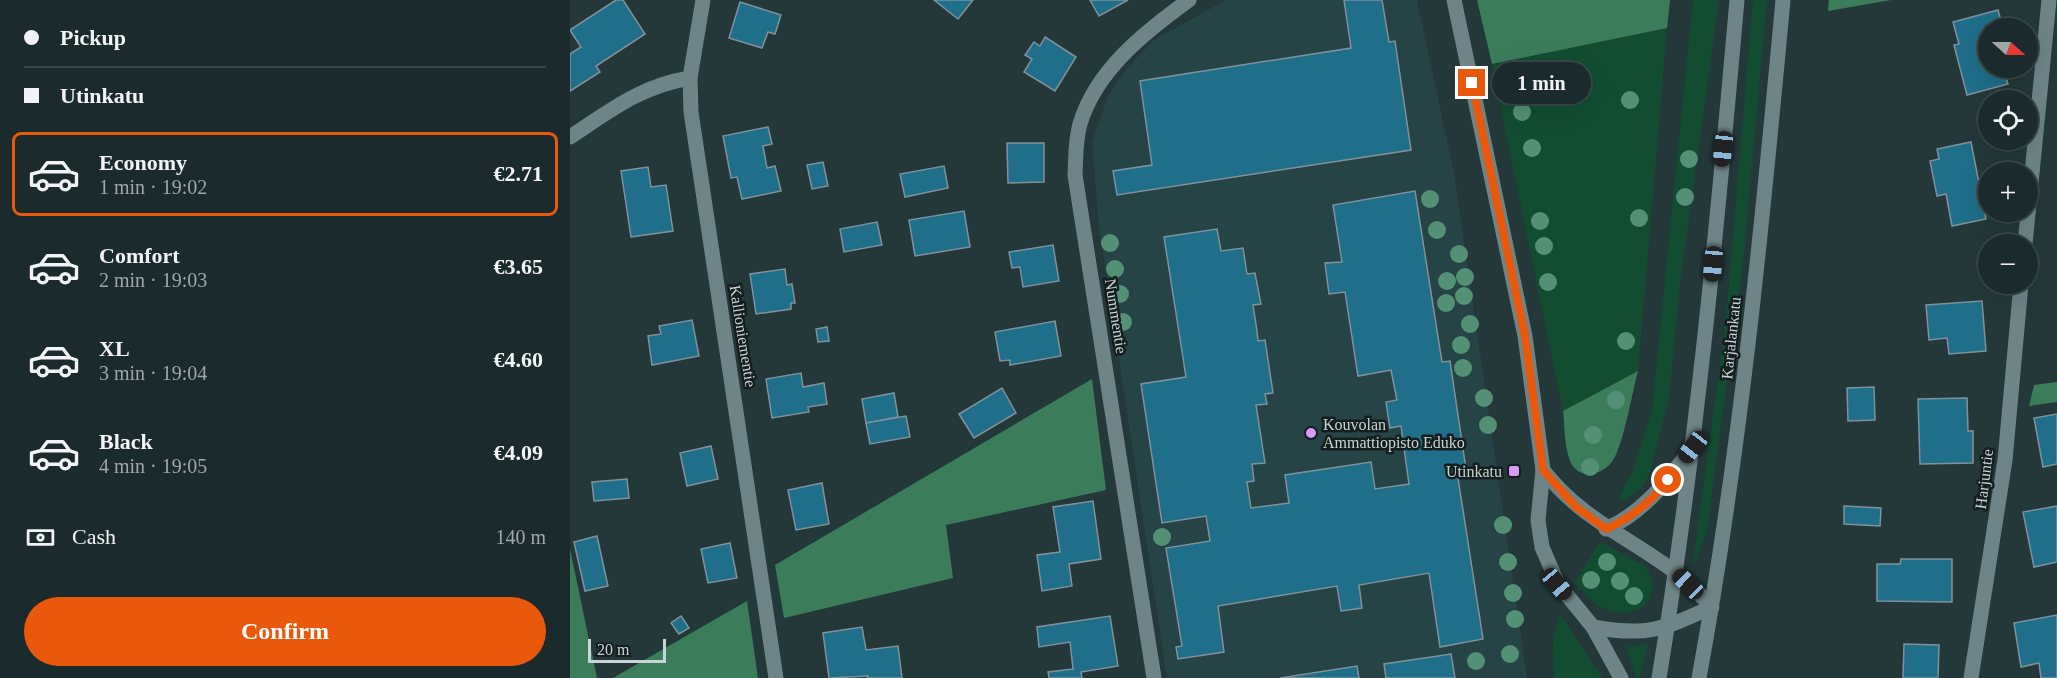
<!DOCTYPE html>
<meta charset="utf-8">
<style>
body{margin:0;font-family:Georgia,serif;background:#283638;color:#f1f3f6;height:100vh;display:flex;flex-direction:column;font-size:22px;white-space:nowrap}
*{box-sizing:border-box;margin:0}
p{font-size:20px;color:#a0a7a9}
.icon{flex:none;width:33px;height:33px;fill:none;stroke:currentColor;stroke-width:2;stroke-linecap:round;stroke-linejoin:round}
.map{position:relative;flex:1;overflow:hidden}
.drawer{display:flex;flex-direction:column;background:#1b2a2c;width:570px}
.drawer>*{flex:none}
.banner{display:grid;align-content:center;height:132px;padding:0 24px;background:#1b2a2c}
.needle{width:39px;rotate:111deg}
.fabs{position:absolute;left:1408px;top:18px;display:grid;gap:12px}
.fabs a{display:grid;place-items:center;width:60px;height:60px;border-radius:50%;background:#1b2a2c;box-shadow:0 6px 24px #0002,0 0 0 2px #394648;font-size:30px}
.scale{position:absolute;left:18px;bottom:15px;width:78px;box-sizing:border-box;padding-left:6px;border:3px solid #c8d4d5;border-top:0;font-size:16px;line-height:21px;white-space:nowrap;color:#c8d4d5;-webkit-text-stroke:4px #151e1e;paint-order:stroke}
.end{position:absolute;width:27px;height:27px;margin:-14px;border:8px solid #ea580c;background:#fff;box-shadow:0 0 0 3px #fff}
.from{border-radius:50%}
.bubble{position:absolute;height:42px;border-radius:21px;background:#1b2a2c;box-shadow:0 6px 24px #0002,0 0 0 2px #394648;font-size:20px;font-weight:700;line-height:42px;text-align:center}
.car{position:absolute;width:18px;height:36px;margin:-18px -9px;border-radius:8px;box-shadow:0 0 4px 2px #0007;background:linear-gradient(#222 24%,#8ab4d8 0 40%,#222 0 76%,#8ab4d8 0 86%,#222 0)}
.banner b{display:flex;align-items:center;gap:21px;height:57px;font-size:22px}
.banner b+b{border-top:2px solid #394648}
.banner i{width:15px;height:15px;background:#f1f3f6}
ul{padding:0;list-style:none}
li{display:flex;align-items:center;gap:18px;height:84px;margin:0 12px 9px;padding:0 12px;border:3px solid transparent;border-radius:9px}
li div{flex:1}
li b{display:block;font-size:22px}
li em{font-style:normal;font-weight:700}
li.selected{border-color:#ea580c}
li>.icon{width:54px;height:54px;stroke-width:1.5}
.pay{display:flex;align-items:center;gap:15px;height:66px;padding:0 24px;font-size:22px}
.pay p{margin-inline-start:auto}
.cta{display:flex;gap:12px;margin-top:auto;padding:12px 24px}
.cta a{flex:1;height:69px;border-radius:36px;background:#ea580c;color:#fff;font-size:24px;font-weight:700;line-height:69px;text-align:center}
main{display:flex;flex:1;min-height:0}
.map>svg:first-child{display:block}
.built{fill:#264346}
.green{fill:#124d32}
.forest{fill:#3b7c5b}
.building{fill:#1f6e8a;stroke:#7f929b;stroke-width:1.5}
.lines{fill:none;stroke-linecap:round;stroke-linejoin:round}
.minor{stroke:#6e8486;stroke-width:15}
.tertiary{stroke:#6e8486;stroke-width:15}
.secondary{stroke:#6e8486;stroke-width:15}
.tree{fill:#539076}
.route{stroke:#ea580c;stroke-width:8}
.poi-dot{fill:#d99af7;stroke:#151e1e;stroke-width:2}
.labels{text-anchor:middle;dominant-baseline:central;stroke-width:5;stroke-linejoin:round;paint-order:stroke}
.street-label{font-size:16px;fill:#c8d4d5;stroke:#151e1e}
.poi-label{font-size:16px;fill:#c8d4d5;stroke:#151e1e;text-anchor:start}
</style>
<main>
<section class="drawer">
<div class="banner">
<b><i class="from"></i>Pickup</b>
<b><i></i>Utinkatu</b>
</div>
<ul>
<li class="selected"><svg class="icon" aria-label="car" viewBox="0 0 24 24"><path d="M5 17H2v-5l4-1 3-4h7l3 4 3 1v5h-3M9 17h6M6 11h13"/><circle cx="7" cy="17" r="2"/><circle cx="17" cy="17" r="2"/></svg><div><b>Economy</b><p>1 min · 19:02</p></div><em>€2.71</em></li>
<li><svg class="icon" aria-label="car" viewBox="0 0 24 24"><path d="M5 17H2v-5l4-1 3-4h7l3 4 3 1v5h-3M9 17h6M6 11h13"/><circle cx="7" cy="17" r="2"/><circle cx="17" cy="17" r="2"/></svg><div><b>Comfort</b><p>2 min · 19:03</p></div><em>€3.65</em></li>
<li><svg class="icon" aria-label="car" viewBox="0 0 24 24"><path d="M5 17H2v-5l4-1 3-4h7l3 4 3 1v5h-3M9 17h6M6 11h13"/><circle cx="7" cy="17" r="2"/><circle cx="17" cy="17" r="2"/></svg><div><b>XL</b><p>3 min · 19:04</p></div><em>€4.60</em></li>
<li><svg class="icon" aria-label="car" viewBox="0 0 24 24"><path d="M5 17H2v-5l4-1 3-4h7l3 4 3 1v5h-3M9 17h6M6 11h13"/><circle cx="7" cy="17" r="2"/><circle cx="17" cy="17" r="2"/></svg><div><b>Black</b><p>4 min · 19:05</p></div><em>€4.09</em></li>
</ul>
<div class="pay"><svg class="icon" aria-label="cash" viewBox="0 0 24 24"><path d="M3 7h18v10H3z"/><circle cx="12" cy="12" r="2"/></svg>Cash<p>140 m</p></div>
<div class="cta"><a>Confirm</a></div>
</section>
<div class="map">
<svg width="1487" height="678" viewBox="0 0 1487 678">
<rect width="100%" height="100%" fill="#24383a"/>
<!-- built -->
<polygon class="built" points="656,0 847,0 884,173 957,678 597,678 529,226 522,142 538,96 558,67 584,40"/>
<!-- green -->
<g class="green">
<polygon points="1123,0 1149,0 1110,283 1099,399 1079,475 1072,487 1056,500 1048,498 1062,474 1082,412"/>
<polygon points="1183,0 1197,0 1174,252 1137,531 1125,563 1123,563 1156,321"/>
<polygon points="1097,28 1068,371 993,411 922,64"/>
<path d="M1030 542 1075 566C1098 599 1064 624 1033 608 1021 602 1014 592 1005 583Z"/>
<polygon points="990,613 1032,678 984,678 983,640"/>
<polygon points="1078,644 1070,678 1066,678 1057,647"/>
</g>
<!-- forest -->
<g class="forest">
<polygon points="907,0 1100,0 1097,28 922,64"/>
<polygon points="1259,0 1321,0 1258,11"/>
<path d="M1068 371C1061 397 1057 427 1047 452 1043 462 1037 470 1025 473 992 481 996 433 993 411Z"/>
<polygon points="522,379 536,490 376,525 383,578 214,618 205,565"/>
<polygon points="1487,382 1487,402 1459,406 1464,385"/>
<polygon points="0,549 27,678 0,678"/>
<polygon points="177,601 188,678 43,678"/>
</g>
<!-- building -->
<g class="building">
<polygon points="46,0 53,0 75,34 26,66 30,72 0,91 0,54 11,47 0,30"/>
<polygon points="364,0 403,0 388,19"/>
<polygon points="520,0 558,0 529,16"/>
<polygon points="774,0 812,0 819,42 825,41 841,150 547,195 543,171 582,165 570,81 781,48"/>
<polygon points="170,2 211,15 205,34 198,32 192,48 159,38"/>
<polygon points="1428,10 1433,28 1419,28 1419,68 1433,68 1438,84 1397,95 1384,45 1389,44 1383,22"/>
<polygon points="475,37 506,57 485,91 454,72 462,59 455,55 464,42 470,46"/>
<polygon points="198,127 202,144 193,146 197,168 205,166 211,191 172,199 167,177 161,178 153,136"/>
<polygon points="1401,142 1416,219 1382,226 1376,194 1367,196 1360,161 1369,159 1367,149"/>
<polygon points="437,143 474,143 474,182 438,183"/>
<polygon points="253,162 258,186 242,189 237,165"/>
<polygon points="374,166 378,188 335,197 330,174"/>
<polygon points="78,167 81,187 96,185 103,231 61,237 51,171"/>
<polygon points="845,191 872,362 880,361 897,476 888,478 913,639 870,647 859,573 789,585 792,608 771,611 767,586 648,606 654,652 608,659 606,647 612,646 596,548 640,541 636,516 592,523 571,384 616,377 594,237 647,229 651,251 673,248 677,274 685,273 691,304 683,305 687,331 688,341 695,340 703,393 695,394 697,404 686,405 695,463 682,464 684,481 677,482 681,508 719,503 715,475 801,462 805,489 839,484 831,426 820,428 816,402 827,400 821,370 788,376 775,292 759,294 755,263 772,262 763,205"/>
<polygon points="394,211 400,247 345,256 339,220"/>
<polygon points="307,222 312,245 274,252 270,229"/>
<polygon points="483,245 489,281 453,287 450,267 442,268 439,252"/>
<polygon points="215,269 217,285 222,284 225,303 221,303 221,309 186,314 180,274"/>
<polygon points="1412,301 1416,351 1379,354 1377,338 1359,340 1356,305"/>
<polygon points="122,320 129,356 82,365 78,336 91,334 89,326"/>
<polygon points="485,321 491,356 440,365 440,360 430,361 425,332"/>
<polygon points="257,327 259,341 248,342 246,329"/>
<polygon points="231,373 233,387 254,383 257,404 238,407 239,412 202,418 196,379"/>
<polygon points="1304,387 1305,420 1278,421 1277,388"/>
<polygon points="432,388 446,413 404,438 389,414"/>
<polygon points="324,393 328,417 296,423 292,399"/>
<polygon points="1397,398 1398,431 1403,431 1403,463 1350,464 1348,399"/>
<polygon points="1487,414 1487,464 1473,467 1464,418"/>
<polygon points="336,416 340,437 300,444 296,423"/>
<polygon points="141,446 148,479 117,486 110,453"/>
<polygon points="57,479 59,498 24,501 22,482"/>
<polygon points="252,483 259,524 226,530 218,490"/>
<polygon points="523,501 531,559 499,564 502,586 472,591 467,555 490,552 483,507"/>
<polygon points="1274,506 1311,508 1310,526 1274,524"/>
<polygon points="1487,506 1487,562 1464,567 1453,512"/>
<polygon points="27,536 38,586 15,591 4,542"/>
<polygon points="160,543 167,578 138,583 131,549"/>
<polygon points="1331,559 1382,559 1382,602 1307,601 1307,564 1330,564"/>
<polygon points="1487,615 1487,678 1471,678 1469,663 1451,667 1444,623"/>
<polygon points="111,616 119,628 109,634 101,623"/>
<polygon points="540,616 548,666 511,672 512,678 479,678 478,672 503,669 500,642 469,647 467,627"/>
<polygon points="292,627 296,650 328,646 332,678 298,678 298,676 259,678 253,633"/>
<polygon points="1334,644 1369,645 1368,678 1333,678"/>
<polygon points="881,654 885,678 816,678 814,664"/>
<polygon points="787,666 789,678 710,678"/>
</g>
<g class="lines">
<!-- minor -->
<g class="minor">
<polyline points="133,0 120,78 121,112 206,678"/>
<path d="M0 137C41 110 71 86 120 78"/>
<polyline points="1455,244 1479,0"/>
<path d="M584 678 505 175C506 158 505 141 510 124 526 70 575 32 619 0"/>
<polyline points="1401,678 1435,460 1451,284"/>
</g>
<!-- tertiary -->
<g class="tertiary">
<polyline points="884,0 955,336 973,470 968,520 972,547 988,584 1023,627 1051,678"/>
<path d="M973 470C1011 519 1057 536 1105 572 1119 582 1130 595 1142 607 1093 629 1078 637 1023 627"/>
<path d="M1036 529C1075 512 1098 479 1123 447"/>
</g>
<!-- secondary -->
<g class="secondary">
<path d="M1089 678C1126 453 1147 227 1167 0"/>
<path d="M1129 678C1170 454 1192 227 1213 0"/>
</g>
</g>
<!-- trees -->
<g class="tree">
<circle cx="1060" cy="100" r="9"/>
<circle cx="952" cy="112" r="9"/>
<circle cx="962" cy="148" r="9"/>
<circle cx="1119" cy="159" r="9"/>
<circle cx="1115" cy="197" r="9"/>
<circle cx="860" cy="199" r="9"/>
<circle cx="1069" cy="218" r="9"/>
<circle cx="970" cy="221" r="9"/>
<circle cx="867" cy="230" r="9"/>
<circle cx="540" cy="243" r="9"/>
<circle cx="974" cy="246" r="9"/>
<circle cx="889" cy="254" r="9"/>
<circle cx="545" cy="269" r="9"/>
<circle cx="895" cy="277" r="9"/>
<circle cx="877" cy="281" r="9"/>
<circle cx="978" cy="282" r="9"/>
<circle cx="550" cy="294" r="9"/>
<circle cx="894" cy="296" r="9"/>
<circle cx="876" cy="303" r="9"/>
<circle cx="553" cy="322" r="9"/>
<circle cx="900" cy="324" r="9"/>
<circle cx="1056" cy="341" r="9"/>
<circle cx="891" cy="345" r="9"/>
<circle cx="893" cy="368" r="9"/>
<circle cx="914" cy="398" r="9"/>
<circle cx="1046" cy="400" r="9"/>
<circle cx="918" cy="425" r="9"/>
<circle cx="1023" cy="435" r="9"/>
<circle cx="1020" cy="467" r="9"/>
<circle cx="933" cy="525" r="9"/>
<circle cx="592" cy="537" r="9"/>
<circle cx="938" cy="562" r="9"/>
<circle cx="1037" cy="562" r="9"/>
<circle cx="1021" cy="580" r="9"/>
<circle cx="1050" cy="581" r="9"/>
<circle cx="943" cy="593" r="9"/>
<circle cx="1064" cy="596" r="9"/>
<circle cx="945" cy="619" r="9"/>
<circle cx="940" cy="654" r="9"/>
<circle cx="906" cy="661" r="9"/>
</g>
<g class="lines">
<!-- route -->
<path class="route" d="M902 83 955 336 973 470 1005 506 1036 529C1061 518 1081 502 1098 480"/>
</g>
<!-- markers -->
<g class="poi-dot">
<circle cx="741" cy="433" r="6"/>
<rect x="938" y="465" width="12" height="12" rx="3"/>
</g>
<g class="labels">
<!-- street labels -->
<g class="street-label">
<text transform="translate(546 316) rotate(81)">Nummentie</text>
<text transform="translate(173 336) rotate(81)">Kallioniementie</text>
<text transform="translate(1161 338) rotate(-84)">Karjalankatu</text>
<text transform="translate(1414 479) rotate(-83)">Harjuntie</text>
</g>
<!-- poi labels -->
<g class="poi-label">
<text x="753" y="424">Kouvolan<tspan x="753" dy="18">Ammattiopisto Eduko</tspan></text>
<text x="932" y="471" text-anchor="end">Utinkatu</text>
</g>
</g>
</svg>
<div class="fabs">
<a><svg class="needle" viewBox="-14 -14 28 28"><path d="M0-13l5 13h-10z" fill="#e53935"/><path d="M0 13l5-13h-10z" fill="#a0a7a9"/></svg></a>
<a><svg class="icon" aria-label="locate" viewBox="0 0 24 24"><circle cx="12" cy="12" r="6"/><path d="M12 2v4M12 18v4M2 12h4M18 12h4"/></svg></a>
<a>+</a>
<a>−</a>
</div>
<div class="scale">20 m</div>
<i class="end from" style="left:1098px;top:480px"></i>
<i class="end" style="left:902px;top:83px"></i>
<div class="bubble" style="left:922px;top:62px;width:99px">1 min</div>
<i class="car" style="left:1153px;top:149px;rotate:186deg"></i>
<i class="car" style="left:1143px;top:264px;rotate:185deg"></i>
<i class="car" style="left:1123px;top:447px;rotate:218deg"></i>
<i class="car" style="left:987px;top:584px;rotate:140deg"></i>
<i class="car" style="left:1118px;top:584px;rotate:314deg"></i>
</div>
</main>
